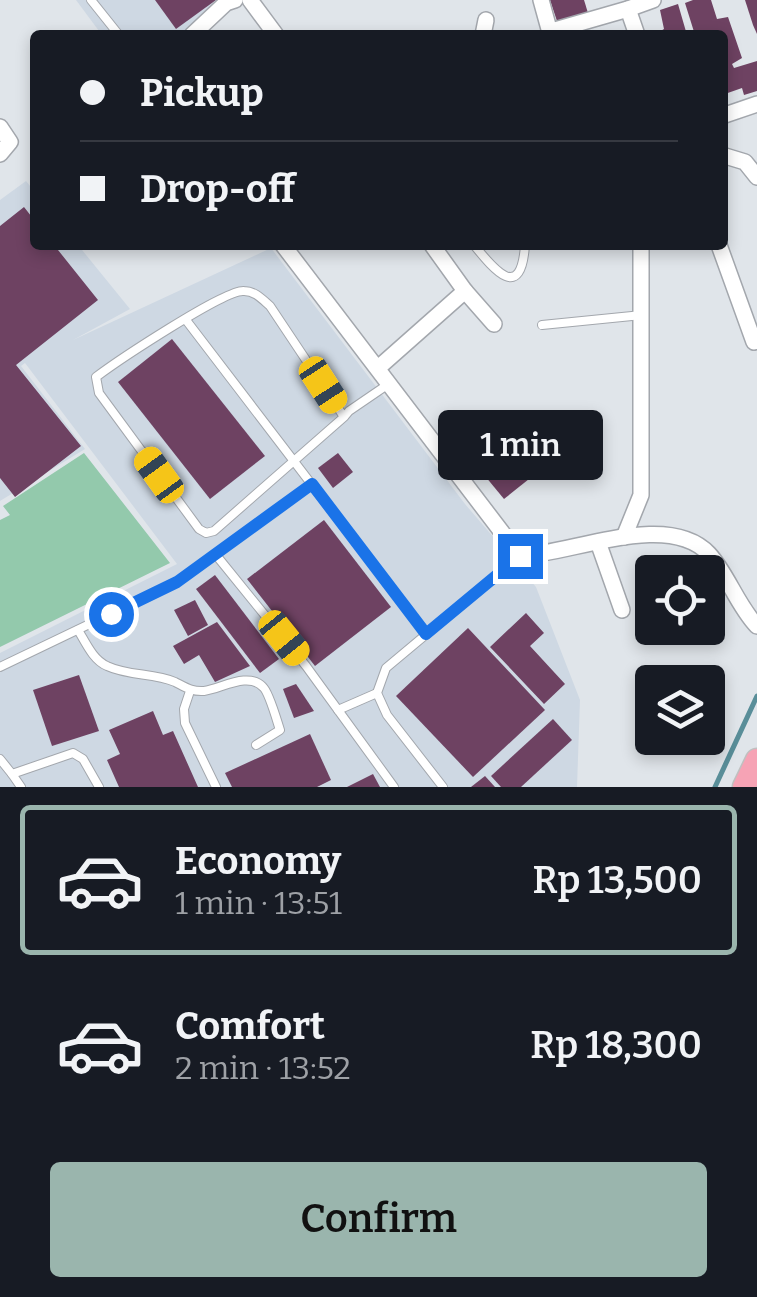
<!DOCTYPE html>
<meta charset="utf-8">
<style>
body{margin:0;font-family:Bitter,serif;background:#20242c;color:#f1f3f6;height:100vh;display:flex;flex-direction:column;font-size:38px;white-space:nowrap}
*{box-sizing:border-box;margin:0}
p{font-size:32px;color:#9ea1a6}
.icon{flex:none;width:55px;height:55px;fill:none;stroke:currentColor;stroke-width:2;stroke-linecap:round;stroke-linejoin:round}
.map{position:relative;height:787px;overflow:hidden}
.details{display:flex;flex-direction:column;background:#171b24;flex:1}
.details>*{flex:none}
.hud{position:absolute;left:30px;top:30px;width:698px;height:220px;border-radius:10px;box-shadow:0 5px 15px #0003;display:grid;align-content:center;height:220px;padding:0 50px;background:#171b24}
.buttons{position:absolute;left:635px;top:555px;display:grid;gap:20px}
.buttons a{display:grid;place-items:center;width:90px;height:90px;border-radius:10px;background:#171b24;box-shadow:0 5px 15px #0003;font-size:50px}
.end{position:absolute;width:45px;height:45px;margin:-22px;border:12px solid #1a73e8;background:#fff;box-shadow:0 0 0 5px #fff}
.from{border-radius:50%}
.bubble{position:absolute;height:70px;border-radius:10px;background:#171b24;box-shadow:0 5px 15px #0003;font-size:32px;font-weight:600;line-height:70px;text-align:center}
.car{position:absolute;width:30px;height:60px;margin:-30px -15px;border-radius:12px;box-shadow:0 0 8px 2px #0007;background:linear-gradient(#f5c518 24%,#345 0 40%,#f5c518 0 76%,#345 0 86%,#f5c518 0)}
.hud b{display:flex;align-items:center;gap:35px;height:95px;font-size:38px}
.hud b+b{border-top:2px solid #363941}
.hud i{width:25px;height:25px;background:#f1f3f6}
ul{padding:18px 0 0;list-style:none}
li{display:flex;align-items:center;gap:30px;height:150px;margin:0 20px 15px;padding:0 30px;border:5px solid transparent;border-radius:10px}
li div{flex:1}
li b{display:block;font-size:38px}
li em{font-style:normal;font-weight:600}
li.current{border-color:#9ab5ad}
li>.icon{width:90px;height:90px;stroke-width:1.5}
.cta{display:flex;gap:20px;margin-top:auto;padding:20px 50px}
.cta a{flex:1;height:115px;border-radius:10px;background:#9ab5ad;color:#111;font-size:40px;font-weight:600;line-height:115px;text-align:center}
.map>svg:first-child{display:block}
.built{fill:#ced8e3}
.green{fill:#93c9ac}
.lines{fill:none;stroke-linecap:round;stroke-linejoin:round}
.stream{stroke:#598e99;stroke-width:5}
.building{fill:#6e4262}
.lane-casing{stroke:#a3a7ad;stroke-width:10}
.street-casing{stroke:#a3a7ad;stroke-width:18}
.primary-casing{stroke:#c0c0c0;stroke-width:25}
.lane{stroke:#fff;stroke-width:8}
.street{stroke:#fff;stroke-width:15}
.primary{stroke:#f6a3b5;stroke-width:22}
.route{stroke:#1a73e8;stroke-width:12}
</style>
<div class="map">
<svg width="757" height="787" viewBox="0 0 757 787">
<rect width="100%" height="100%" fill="#e0e5ea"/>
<!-- built -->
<g class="built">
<polygon points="76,0 224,0 180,35 102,35"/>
<polygon points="26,181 35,192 35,245 78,245 130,309 73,340 271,248 465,504 536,587 580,700 577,787 0,787 0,653 177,564 25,363 21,366 85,449 0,501 0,200"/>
</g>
<!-- green -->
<polygon class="green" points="84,453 170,563 0,647 0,520 10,515 3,506"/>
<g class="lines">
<!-- stream -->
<polyline class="stream" points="715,787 757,696"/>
</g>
<!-- building -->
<g class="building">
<polygon points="155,0 216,0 176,29"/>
<polygon points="550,0 584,0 588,13 557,21"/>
<polygon points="693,0 711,0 717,19 728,17 742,58 732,64 734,68 757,61 757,91 744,95 742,88 722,95 722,35 695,35 685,3"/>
<polygon points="745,0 757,0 757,34 753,25"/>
<polygon points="678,4 687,35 654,35 664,29 660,10"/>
<polygon points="24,207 35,221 35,245 54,245 98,300 16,365 81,446 15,497 0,478 0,226"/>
<polygon points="172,339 265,456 210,499 118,382"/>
<polygon points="488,418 534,475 504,499 457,442"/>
<polygon points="338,453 353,472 333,488 318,468"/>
<polygon points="324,520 391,607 315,666 247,579"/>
<polygon points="215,575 279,659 260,673 196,589"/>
<polygon points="195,600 208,625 188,636 174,610"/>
<polygon points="526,613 544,633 530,646 565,684 544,704 490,647"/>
<polygon points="217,622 250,666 215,682 199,655 184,664 173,646"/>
<polygon points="468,628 545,710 473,777 396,696"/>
<polygon points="79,675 99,731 52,746 33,690"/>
<polygon points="296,684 314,711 294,718 283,689"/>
<polygon points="153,711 163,735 173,731 198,787 119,787 107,760 120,754 109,730"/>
<polygon points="553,719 572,740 521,787 501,787 491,776"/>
<polygon points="310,734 331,780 317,787 232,787 225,773"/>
<polygon points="373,774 380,787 347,787"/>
<polygon points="485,776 495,787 471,787"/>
</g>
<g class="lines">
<defs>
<g id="lane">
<polyline points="91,0 119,35"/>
<path d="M474 245C495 271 521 302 525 245"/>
<polyline points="186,320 426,634"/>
<polyline points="542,325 642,315"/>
<path d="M344 417 270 306C262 299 255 291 244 291 225 289 116 362 96 377L99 393 199 529 206 533 214 531 344 417 349 411 390 383"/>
<polyline points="216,555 306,666 394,787"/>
<path d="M78 630C86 643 93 660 107 666 128 676 154 673 175 682 185 687 192 692 204 691 221 689 248 671 263 687 269 692 277 721 280 730L256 745"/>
<polyline points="0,667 177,582 312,484"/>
<polyline points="190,691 184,709 185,723 216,787"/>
<polyline points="338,710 377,693"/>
<polyline points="0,759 12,774 73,753 83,759 99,787"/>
<polyline points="12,774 21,787"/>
<polyline points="443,787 387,715 377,693 386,668 520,556"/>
</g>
<g id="street">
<polyline points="250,0 276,35"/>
<polyline points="541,0 549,29 555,30 628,9"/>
<polyline points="192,35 226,3 235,0"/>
<polyline points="483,35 486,20"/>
<polyline points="637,35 628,9 653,0"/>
<polyline points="722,116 757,104"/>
<polyline points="0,127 10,142 0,154"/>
<polyline points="722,155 745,162 757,177"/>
<path d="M283 245 520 556C571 554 668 510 709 554 728 575 737 605 757 626"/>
<polyline points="719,245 754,342"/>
<polyline points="465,291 494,324"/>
<polyline points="378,368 465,291 432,245"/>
<polyline points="624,537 641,495 641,245"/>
<polyline points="598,542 622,610"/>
</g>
<polyline id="primary" points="744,787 757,760"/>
</defs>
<!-- lane casing -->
<use href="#lane" class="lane-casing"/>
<!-- street casing -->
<use href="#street" class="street-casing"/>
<!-- primary casing -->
<use href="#primary" class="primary-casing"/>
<!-- lane -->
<use href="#lane" class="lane"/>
<!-- street -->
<use href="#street" class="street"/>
<!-- primary -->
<use href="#primary" class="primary"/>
</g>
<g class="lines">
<!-- route -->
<polyline class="route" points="111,614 177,582 312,484 426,634 520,556"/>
</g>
</svg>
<div class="buttons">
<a><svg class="icon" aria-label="locate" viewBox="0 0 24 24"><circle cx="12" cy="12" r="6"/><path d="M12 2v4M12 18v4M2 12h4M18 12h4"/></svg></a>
<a><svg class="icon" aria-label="layers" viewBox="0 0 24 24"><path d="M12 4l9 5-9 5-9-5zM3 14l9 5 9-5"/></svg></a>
</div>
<i class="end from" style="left:111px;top:614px"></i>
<i class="end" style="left:520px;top:556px"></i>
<div class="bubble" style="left:438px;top:410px;width:165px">1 min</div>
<i class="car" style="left:323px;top:385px;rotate:147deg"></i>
<i class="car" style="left:159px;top:475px;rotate:324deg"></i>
<i class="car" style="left:284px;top:638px;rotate:141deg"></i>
<div class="hud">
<b><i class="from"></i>Pickup</b>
<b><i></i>Drop-off</b>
</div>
</div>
<section class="details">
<ul>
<li class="current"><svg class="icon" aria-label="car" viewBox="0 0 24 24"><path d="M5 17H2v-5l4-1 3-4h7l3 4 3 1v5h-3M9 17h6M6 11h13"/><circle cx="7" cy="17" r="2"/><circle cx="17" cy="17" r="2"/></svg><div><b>Economy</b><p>1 min · 13:51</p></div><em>Rp 13,500</em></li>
<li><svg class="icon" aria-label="car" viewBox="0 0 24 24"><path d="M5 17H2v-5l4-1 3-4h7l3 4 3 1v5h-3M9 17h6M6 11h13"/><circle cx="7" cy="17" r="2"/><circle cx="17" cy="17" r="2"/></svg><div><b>Comfort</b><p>2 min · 13:52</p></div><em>Rp 18,300</em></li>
</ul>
<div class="cta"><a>Confirm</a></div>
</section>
